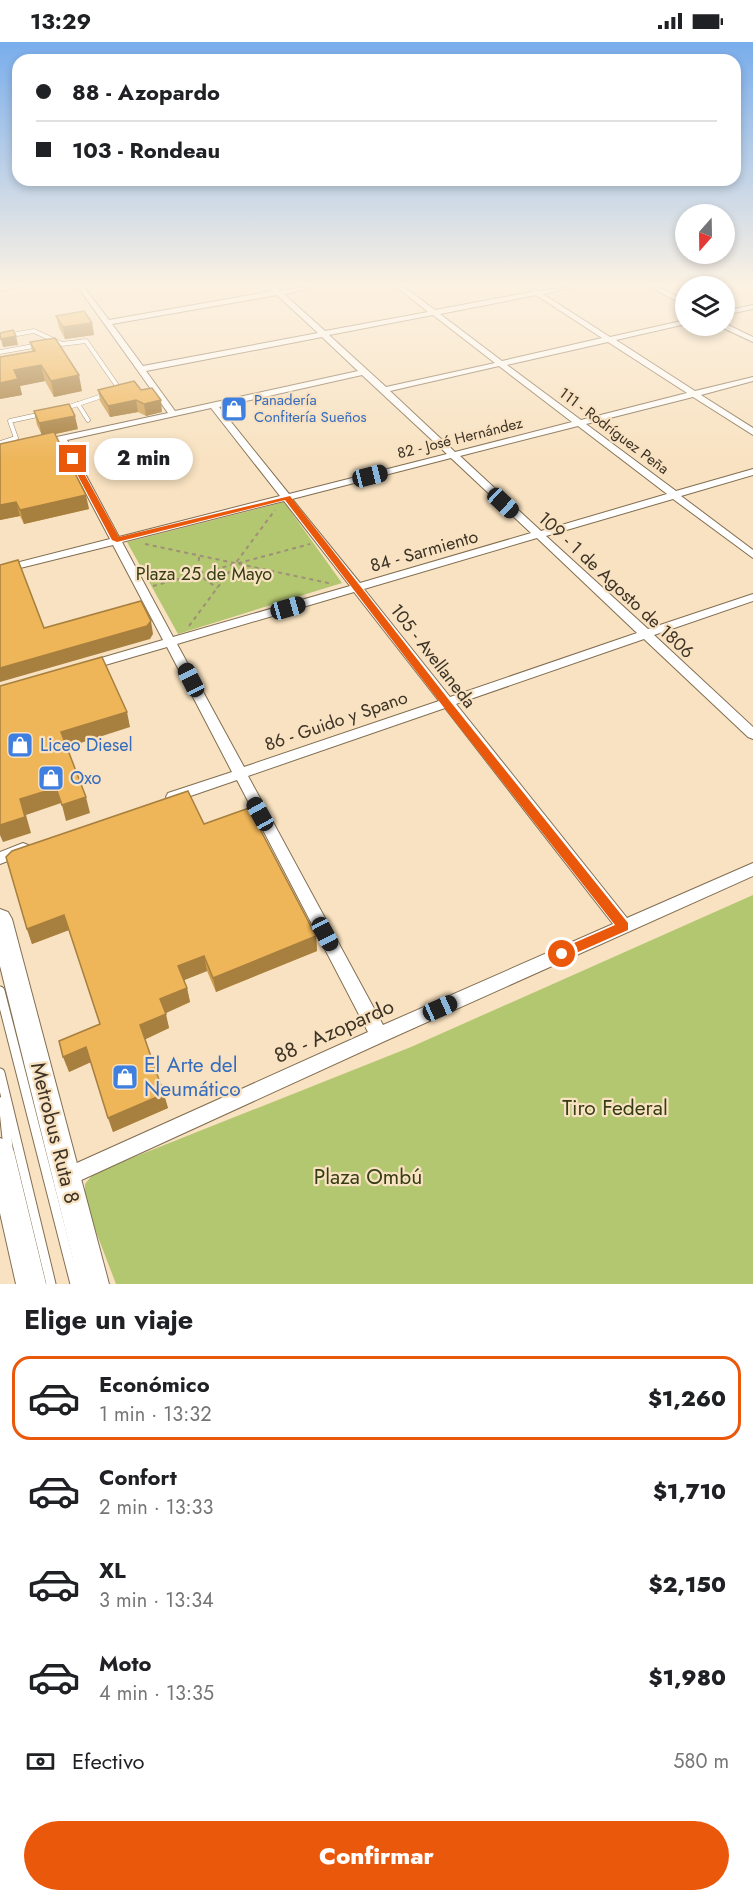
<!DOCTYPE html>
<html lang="es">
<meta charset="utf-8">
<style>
body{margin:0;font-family:Jost,sans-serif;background:#f6f6f6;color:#202124;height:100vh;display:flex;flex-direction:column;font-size:22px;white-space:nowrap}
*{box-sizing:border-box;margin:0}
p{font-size:20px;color:#757577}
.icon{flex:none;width:33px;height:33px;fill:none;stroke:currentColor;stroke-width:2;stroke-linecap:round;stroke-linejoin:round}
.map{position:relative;height:1242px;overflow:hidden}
.sheet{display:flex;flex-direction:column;background:#fff;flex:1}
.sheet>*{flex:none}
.banner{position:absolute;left:12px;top:12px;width:729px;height:132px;border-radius:18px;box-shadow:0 3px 9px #0003;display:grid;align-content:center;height:132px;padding:0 24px;background:#fff}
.needle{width:39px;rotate:200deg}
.fabs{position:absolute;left:675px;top:162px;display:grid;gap:12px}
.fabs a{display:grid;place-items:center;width:60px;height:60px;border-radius:50%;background:#fff;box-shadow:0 3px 9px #0003;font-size:30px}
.end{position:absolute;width:27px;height:27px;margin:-14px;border:8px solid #ea580c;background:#fff;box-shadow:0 0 0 3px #fff}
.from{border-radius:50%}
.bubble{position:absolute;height:42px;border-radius:21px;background:#fff;box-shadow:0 3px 9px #0003;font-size:20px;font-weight:800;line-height:42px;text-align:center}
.car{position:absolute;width:18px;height:36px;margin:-18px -9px;border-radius:8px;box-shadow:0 0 4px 2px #0007;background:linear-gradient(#222 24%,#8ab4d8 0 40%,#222 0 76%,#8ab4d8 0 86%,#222 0)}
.banner b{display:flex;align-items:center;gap:21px;height:57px;font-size:22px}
.banner b+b{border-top:2px solid #e0e0e0}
.banner i{width:15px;height:15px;background:#202124}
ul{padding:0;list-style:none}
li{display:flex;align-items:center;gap:18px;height:84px;margin:0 12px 9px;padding:0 12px;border:3px solid transparent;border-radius:18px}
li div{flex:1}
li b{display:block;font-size:22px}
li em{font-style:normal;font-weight:800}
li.current{border-color:#ea580c}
li>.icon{width:54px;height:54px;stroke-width:1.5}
h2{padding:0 24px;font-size:27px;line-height:72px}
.pay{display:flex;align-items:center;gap:15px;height:66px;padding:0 24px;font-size:22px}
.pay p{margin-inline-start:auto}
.button{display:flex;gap:12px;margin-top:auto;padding:12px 24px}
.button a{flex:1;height:69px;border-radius:36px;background:#ea580c;color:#fff;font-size:24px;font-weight:800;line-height:69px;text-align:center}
.status{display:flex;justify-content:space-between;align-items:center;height:42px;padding:0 30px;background:#fff;direction:ltr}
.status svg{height:16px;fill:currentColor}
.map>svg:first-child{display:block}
.green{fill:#b3c670}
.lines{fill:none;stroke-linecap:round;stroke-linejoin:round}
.service-far1-casing{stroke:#826e51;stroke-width:5}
.service-casing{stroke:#826e51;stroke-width:11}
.minor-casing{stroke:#826e51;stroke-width:2}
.primary-casing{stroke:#826e51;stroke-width:2}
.path{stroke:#9f8f78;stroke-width:2;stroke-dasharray:4 4;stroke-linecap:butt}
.service-far1{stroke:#fff;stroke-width:4}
.service{stroke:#fff;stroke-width:9}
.minor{fill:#fff;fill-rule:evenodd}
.primary{fill:#fff;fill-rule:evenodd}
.wall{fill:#cd9c4d}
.shaded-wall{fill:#a77f3e}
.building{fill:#eeb559;stroke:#a77f3e;stroke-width:1.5}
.route{fill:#ea580c}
.labels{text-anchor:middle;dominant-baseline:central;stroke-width:4.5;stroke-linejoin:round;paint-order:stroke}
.far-shop-label{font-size:15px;fill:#366cbe;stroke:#f8e2c1;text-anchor:start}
.far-street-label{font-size:15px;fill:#3c3326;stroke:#f8e2c1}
.street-label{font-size:18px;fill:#3c3326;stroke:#f8e2c1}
.park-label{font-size:18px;fill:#353d14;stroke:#f8e2c1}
.shop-label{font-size:18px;fill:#366cbe;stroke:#f8e2c1;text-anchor:start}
.near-street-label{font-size:21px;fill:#3c3326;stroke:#f8e2c1}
.near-shop-label{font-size:21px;fill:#366cbe;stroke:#f8e2c1;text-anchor:start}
.near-park-label{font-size:21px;fill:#353d14;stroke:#f8e2c1}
</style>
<div class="status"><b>13:29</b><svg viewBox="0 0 49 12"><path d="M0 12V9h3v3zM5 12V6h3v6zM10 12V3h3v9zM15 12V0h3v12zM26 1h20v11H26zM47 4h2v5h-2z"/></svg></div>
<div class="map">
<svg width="753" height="1242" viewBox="0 0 753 1242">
<rect width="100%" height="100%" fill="#f8e2c1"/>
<!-- green -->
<g class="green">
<polygon points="284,460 342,541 178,592 127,500"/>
<polygon points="753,853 753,1242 116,1242 85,1161 85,1142 94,1131 411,1005"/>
</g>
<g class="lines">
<defs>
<g id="service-far1">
<polyline points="0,295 34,289 62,302 86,299 120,348"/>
<polyline points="0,310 39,303"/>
<polyline points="78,362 88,378"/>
<polyline points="63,367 105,353"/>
<polyline points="0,401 16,396 10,379 42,372"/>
</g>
<g id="service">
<polyline points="0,949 75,1242"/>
<polyline points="0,1031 51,1242"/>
<polyline points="3,1059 8,1106"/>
</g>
<g id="minor">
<polygon points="0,245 19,245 0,249"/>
<path d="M78 245H84L109 278 273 249 270 245H277L280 248 312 245 309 247 284 252 325 289 428 270 397 245H404L435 268 531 250 534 247 538 249 571 245 570 246 543 252 610 295 686 278V282L616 298 695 349 753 335V339L701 353 753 386V393L693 355 586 382 676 449 753 427V433L681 454 753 508V516L673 457 546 494 648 587 753 552V559L654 593 753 685V697L748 695 644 597 456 662 627 876 753 821V834L385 999 66 1145 59 1143 57 1136 59 1129 368 990 237 738 173 760 168 759 166 755 168 751 232 730 167 605 88 628 82 624 84 621 163 598 113 503 0 531V525L110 497 59 400H52V396L168 371ZM277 253 318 291 143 324 112 282ZM536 253 602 296 502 319 440 272ZM433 273 495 321 386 345 329 293ZM322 295 358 329 175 369 146 329ZM608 300 687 351 581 378 507 323ZM499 324 572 380 455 410 390 349ZM362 333 447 412 289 452 219 365ZM211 366 280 454 119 495 67 398ZM578 384 667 452 541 489 460 414ZM451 416 531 491 360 541 292 457ZM284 459 350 544 173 595 122 500ZM537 496 637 591 450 655 364 547ZM354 550 439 659 244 725 177 602ZM445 666 613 882 383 983 248 734Z"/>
<polygon points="650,245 659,245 686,259 686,264"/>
<polygon points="753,263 753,267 724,273 724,269"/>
<polygon points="724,281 753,295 753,300 721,285 724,284"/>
<polygon points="23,801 28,803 30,807 28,811 0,822 0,810"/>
</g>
<g id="primary">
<polygon points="0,867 8,870 12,877 109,1242 79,1242 0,924"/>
<polygon points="0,1096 10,1100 14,1110 46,1242 16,1242 0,1171"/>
</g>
</defs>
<!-- service-far1 casing -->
<use href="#service-far1" class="service-far1-casing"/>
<!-- service casing -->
<use href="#service" class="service-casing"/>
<!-- minor casing -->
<use href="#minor" class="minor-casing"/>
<!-- primary casing -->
<use href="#primary" class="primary-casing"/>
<!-- path -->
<g class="path">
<polyline points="145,502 333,542"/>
<polyline points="199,515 198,532 217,546"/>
<polyline points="153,544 310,502"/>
<polyline points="189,584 275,468"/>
</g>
<!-- service-far1 -->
<use href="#service-far1" class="service-far1"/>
<!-- service -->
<use href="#service" class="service"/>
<!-- minor -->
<use href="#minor" class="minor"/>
<!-- primary -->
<use href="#primary" class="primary"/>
</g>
<!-- wall -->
<g class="wall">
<polygon points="56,274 92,281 94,293 65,297 59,286"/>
<polygon points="30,300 82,349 54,355 45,339 20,344 22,353 0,357 32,309"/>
<polygon points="98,348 141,348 162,370 146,374 138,370 110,375 100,359"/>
<polygon points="34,369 78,387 55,392 89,467 24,482 20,474 0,478 42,393 37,383"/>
<polygon points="204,782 316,894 317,909 216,950 207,929 184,938 187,946 190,960 165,971 169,986 145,997 168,1066 113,1090 91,1020 69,1030 100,982 69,888 32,902 27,887"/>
</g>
<!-- shaded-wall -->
<g class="shaded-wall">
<polygon points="92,281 94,293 65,297 63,285"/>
<polygon points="16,294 18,303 3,305 1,297"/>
<polygon points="41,323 45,339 20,344 22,353 0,357 0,341 14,328"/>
<polygon points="79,333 82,349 54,355 51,339"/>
<polygon points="136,358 138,370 110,375 108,364"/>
<polygon points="161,358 162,370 146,374 144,362"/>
<polygon points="75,374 78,387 42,395 39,381"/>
<polygon points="86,453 89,467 24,482 20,468"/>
<polygon points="16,460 20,474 0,478 0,463"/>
<polygon points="151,579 153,592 150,597 0,640 0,626"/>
<polygon points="127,670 130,685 65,706 61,690"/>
<polygon points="56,746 61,761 26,773 31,791 3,800 0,793 0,783 20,757"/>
<polygon points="86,755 90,771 66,779 62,763"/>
<polygon points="64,873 69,888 32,902 27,887"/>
<polygon points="316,894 317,909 216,950 213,936"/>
<polygon points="204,914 207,929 182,939 178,924"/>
<polygon points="187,946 190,960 164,972 160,957"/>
<polygon points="166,972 169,986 144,998 140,983"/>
<polygon points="86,1005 91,1020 69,1030 63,1015"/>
<polygon points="164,1052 168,1066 113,1090 108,1076"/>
</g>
<!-- building -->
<g class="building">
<polygon points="84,269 92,281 63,285 56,274"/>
<polygon points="13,288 16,294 1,297 0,291"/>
<polygon points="55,296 79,333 51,339 41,323 14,328 18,337 0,341 0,315 35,309 30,300"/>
<polygon points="134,339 141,348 152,346 161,358 144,362 136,358 108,364 98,348"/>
<polygon points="69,362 75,374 39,381 34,369"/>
<polygon points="54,390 86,453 20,468 16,460 0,463 0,402"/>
<polygon points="18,518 44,586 141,559 151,579 147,584 0,626 0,523"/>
<polygon points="102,615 127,670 61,690 86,755 62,763 56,746 20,757 25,775 0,783 0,644"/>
<polygon points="188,749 204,782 249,766 316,894 213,936 204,914 178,924 187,946 160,957 166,972 140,983 164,1052 108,1076 86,1005 63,1015 59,999 100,982 64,873 27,887 6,815 12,809"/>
</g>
<!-- sky -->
<linearGradient id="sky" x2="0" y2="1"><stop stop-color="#79adec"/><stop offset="0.58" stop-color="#fcf2e3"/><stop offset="1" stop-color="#fcf2e3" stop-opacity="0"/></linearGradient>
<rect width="753" height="419" fill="url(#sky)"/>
<!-- route -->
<polygon class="route" points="73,415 76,417 119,495 290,454 449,658 628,881 628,888 567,915 558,915 558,908 615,883 442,663 285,458 117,500 112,498 69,417"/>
<!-- icons -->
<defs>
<symbol id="shop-square" viewBox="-11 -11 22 22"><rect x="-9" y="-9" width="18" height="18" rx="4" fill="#3f7fe0" stroke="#f8e2c1"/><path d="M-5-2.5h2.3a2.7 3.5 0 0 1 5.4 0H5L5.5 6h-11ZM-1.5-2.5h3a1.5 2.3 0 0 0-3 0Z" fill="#fff"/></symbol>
</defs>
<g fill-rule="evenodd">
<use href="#shop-square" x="219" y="352" width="30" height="30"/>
<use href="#shop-square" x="5" y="688" width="30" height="30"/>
<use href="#shop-square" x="36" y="721" width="30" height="30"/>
<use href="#shop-square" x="110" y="1020" width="30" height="30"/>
</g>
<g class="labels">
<!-- far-shop labels -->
<g class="far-shop-label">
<text x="254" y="358">Panadería<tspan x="254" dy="17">Confitería Sueños</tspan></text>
</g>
<!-- far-street labels -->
<g class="far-street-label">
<text transform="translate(614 389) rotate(37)">111 - Rodríguez Peña</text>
<text transform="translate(460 396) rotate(-14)">82 - José Hernández</text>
</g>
<!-- street labels -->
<g class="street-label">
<text transform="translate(424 509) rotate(-16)">84 - Sarmiento</text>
<text transform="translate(616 543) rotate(43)">109 - 1 de Agosto de 1806</text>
<text transform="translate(433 614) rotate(52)">105 - Avellaneda</text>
<text transform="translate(336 679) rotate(-19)">86 - Guido y Spano</text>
</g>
<!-- park labels -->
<g class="park-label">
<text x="204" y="532">Plaza 25 de Mayo</text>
</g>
<!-- shop labels -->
<g class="shop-label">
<text x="40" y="703">Liceo Diesel</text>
<text x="70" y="736">Oxo</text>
</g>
<!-- near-street labels -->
<g class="near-street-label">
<text transform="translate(334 989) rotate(-24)">88 - Azopardo</text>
<text transform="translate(55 1091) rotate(76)">Metrobus Ruta 8</text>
</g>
<!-- near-shop labels -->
<g class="near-shop-label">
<text x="144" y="1023">El Arte del<tspan x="144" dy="24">Neumático</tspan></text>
</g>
<!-- near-park labels -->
<g class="near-park-label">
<text x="615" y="1066">Tiro Federal</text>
<text x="368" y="1135">Plaza Ombú</text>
</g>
</g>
</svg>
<div class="fabs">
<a><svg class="needle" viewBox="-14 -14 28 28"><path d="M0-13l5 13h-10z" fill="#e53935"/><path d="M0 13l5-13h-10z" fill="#757577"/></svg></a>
<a><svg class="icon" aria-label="layers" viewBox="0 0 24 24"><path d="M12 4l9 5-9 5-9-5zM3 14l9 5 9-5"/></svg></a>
</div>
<i class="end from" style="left:562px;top:912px"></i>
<i class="end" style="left:73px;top:417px"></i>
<div class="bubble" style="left:94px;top:396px;width:99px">2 min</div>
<i class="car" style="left:370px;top:434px;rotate:76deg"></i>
<i class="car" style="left:503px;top:461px;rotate:133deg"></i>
<i class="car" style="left:288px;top:566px;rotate:74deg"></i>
<i class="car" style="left:191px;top:638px;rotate:333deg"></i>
<i class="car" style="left:260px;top:772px;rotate:331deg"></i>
<i class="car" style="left:325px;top:892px;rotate:152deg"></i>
<i class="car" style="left:440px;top:966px;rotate:66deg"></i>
<div class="banner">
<b><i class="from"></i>88 - Azopardo</b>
<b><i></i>103 - Rondeau</b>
</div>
</div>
<section class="sheet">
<h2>Elige un viaje</h2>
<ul>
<li class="current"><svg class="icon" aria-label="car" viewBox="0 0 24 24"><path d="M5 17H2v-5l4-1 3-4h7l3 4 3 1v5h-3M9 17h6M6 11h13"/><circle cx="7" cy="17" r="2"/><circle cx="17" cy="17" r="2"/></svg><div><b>Económico</b><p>1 min · 13:32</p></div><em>$1,260</em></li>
<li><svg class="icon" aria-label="car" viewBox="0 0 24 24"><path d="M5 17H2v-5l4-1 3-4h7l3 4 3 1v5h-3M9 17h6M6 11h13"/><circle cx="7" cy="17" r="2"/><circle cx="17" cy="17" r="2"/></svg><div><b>Confort</b><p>2 min · 13:33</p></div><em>$1,710</em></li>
<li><svg class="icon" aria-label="car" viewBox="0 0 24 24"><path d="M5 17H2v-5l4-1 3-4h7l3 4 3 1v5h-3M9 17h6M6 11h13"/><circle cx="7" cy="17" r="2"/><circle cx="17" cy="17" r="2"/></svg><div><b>XL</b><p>3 min · 13:34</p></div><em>$2,150</em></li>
<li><svg class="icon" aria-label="car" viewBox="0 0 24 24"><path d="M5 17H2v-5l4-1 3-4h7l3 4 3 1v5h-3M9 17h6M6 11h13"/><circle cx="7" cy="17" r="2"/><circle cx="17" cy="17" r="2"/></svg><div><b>Moto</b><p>4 min · 13:35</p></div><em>$1,980</em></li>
</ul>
<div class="pay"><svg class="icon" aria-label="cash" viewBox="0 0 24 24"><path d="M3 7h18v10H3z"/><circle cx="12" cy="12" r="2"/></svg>Efectivo<p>580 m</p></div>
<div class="button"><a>Confirmar</a></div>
</section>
